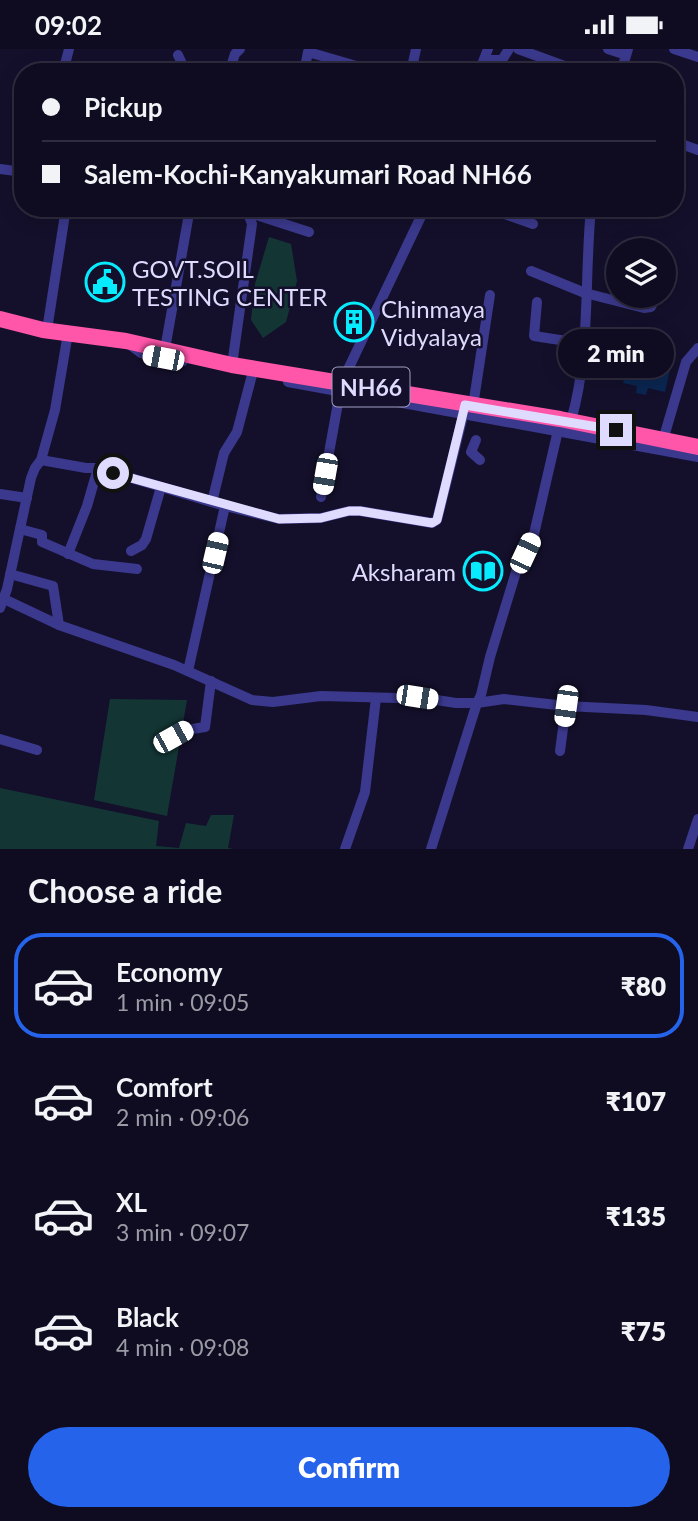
<!DOCTYPE html>
<meta charset="utf-8">
<style>
body{margin:0;font-family:Lato,sans-serif;background:#1d1a2e;color:#f1f3f6;height:100vh;display:flex;flex-direction:column;font-size:26px;white-space:nowrap}
*{box-sizing:border-box;margin:0}
p{font-size:23px;color:#9b9ba5}
.icon{flex:none;width:38px;height:38px;fill:none;stroke:currentColor;stroke-width:2;stroke-linecap:round;stroke-linejoin:round}
.map{position:relative;height:800px;overflow:hidden}
.sheet{display:flex;flex-direction:column;background:#0f0c21;flex:1}
.sheet>*{flex:none}
.top-card{position:absolute;left:14px;top:14px;width:670px;height:154px;border-radius:28px;box-shadow:0 4px 18px #0003,0 0 0 2px #2f2c3f;display:grid;align-content:center;height:154px;padding:0 28px;background:#0f0c21}
.controls{position:absolute;left:606px;top:189px;display:grid;gap:14px}
.controls a{display:grid;place-items:center;width:70px;height:70px;border-radius:50%;background:#0f0c21;box-shadow:0 4px 18px #0003,0 0 0 2px #2f2c3f;font-size:35px}
.end{position:absolute;width:32px;height:32px;margin:-16px;border:9px solid #dfdbff;background:#111;box-shadow:0 0 0 4px #111}
.from{border-radius:50%}
.bubble{position:absolute;height:49px;border-radius:24px;background:#0f0c21;box-shadow:0 4px 18px #0003,0 0 0 2px #2f2c3f;font-size:23px;font-weight:800;line-height:49px;text-align:center}
.car{position:absolute;width:21px;height:42px;margin:-21px -10px;border-radius:9px;box-shadow:0 0 5px 2px #0007;background:linear-gradient(#fff 24%,#345 0 40%,#fff 0 76%,#345 0 86%,#fff 0)}
.top-card b{display:flex;align-items:center;gap:24px;height:66px;font-size:26px}
.top-card b+b{border-top:2px solid #2f2c3f}
.top-card i{width:18px;height:18px;background:#f1f3f6}
ul{padding:0;list-style:none}
li{display:flex;align-items:center;gap:21px;height:105px;margin:0 14px 10px;padding:0 14px;border:4px solid transparent;border-radius:28px}
li div{flex:1}
li b{display:block;font-size:26px}
li em{font-style:normal;font-weight:800}
li.on{border-color:#2563eb}
li>.icon{width:63px;height:63px;stroke-width:1.5}
h2{padding:0 28px;font-size:32px;line-height:84px}
.button{display:flex;gap:14px;margin-top:auto;padding:14px 28px}
.button a{flex:1;height:80px;border-radius:42px;background:#2563eb;color:#fff;font-size:28px;font-weight:800;line-height:80px;text-align:center}
.status{display:flex;justify-content:space-between;align-items:center;height:49px;padding:0 35px;background:#0f0c21;direction:ltr}
.status svg{height:19px;fill:currentColor}
.map>svg:first-child{display:block}
.green{fill:#133635}
.water{fill:#0a2651}
.lines{fill:none;stroke-linecap:round;stroke-linejoin:round}
.minor{stroke:#3b398d;stroke-width:10}
.highway{stroke:#ff56aa;stroke-width:16}
.route{stroke:#dfdbff;stroke-width:9}
.labels{text-anchor:middle;dominant-baseline:central;stroke-width:5;stroke-linejoin:round;paint-order:stroke}
.shield{fill:#14102c;stroke:#a29ec0;stroke-width:2}
.shield-label{font-size:23px;font-weight:bold;fill:#dfdbff}
.poi-label{font-size:24px;fill:#dfdbff;stroke:#14102c;text-anchor:start}
</style>
<div class="status"><b>09:02</b><svg viewBox="0 0 49 12"><path d="M0 12V9h3v3zM5 12V6h3v6zM10 12V3h3v9zM15 12V0h3v12zM26 1h20v11H26zM47 4h2v5h-2z"/></svg></div>
<div class="map">
<svg width="698" height="800" viewBox="0 0 698 800">
<rect width="100%" height="100%" fill="#14102c"/>
<!-- green -->
<g class="green">
<polygon points="269,188 291,195 297,232 286,273 263,289 251,271 255,235"/>
<polygon points="110,650 187,651 167,767 94,751"/>
<polygon points="0,739 159,772 156,797 179,799 186,774 206,777 211,766 234,766 228,799 233,800 0,800"/>
</g>
<!-- water -->
<polygon class="water" points="631,299 673,308 665,343 648,339 646,346 636,344 637,337 623,334"/>
<g class="lines">
<!-- minor -->
<g class="minor">
<polyline points="518,0 581,23"/>
<polyline points="608,0 626,6"/>
<polyline points="674,0 698,8"/>
<polyline points="178,6 184,19 209,23"/>
<polyline points="484,11 502,11 509,0"/>
<polyline points="63,23 69,0"/>
<polyline points="229,23 235,5 240,0"/>
<polyline points="304,23 308,3 377,23"/>
<polyline points="411,23 416,0"/>
<polyline points="479,23 488,0"/>
<polyline points="621,23 628,0"/>
<polyline points="676,93 698,101"/>
<polyline points="0,120 23,123"/>
<polyline points="488,159 533,175"/>
<polyline points="250,164 309,183"/>
<polyline points="663,216 663,215"/>
<polyline points="531,222 585,244 644,259 651,258 656,247"/>
<polyline points="537,253 534,287 586,295"/>
<polyline points="47,281 66,159"/>
<polyline points="129,295 141,304 183,312"/>
<polyline points="165,300 190,159"/>
<polyline points="232,316 252,175 246,159"/>
<polyline points="288,333 698,408"/>
<polyline points="342,333 425,159"/>
<polyline points="473,357 490,246"/>
<path d="M571 372C591 303 584 231 591 159"/>
<polyline points="476,391 471,403 480,411"/>
<polyline points="663,391 686,313 698,299"/>
<polyline points="41,411 86,419 98,419 225,457 279,470 321,469 349,462 360,462 432,474 437,471 465,359"/>
<polyline points="0,445 27,449"/>
<polyline points="321,448 340,343"/>
<polyline points="212,453 224,404 237,383 252,326"/>
<polyline points="20,480 42,486 42,493 93,515 137,520"/>
<polyline points="131,502 142,496 146,490 161,438"/>
<polyline points="68,505 87,457 98,419"/>
<polyline points="10,525 53,537 59,576"/>
<polyline points="4,550 59,576 174,616 252,651 273,653 321,647 397,649 417,648 456,654 477,654 504,650 566,657 646,661 698,668"/>
<polyline points="0,559 7,540 31,429 35,419 41,411 55,361 68,284"/>
<polyline points="188,622 225,457"/>
<polyline points="0,690 37,701"/>
<polyline points="161,696 186,681 205,678 211,632"/>
<polyline points="560,702 566,657"/>
<polyline points="345,800 365,743 376,649"/>
<polyline points="431,800 477,654 481,646 490,608 516,523 534,485 559,377"/>
<polyline points="688,800 698,770"/>
</g>
<!-- highway -->
<polyline class="highway" points="0,270 43,281 126,292 232,316 560,370 698,398"/>
</g>
<g class="lines">
<!-- route -->
<polyline class="route" points="113,424 279,470 321,469 349,462 360,462 432,474 437,471 465,356 616,381"/>
</g>
<!-- icons -->
<defs>
<symbol id="civic-ring" viewBox="-11 -11 22 22"><circle r="9.5" fill="#14102c" stroke="#07ebff" stroke-width="1.5"/><path d="M-.6-6.5H3V-4.5H.6V-3L4-1V1h2V6H-6V1h2V-1L-.6-3ZM-1.2 2.5V6h2.4V2.5Z" fill="#07ebff"/></symbol>
<symbol id="building-ring" viewBox="-11 -11 22 22"><circle r="9.5" fill="#14102c" stroke="#07ebff" stroke-width="1.5"/><path d="M-4-6H4V6H1V3H-1V6H-4ZM-2.5-4.3h1.7v1.8h-1.7ZM.8-4.3h1.7v1.8H.8ZM-2.5-1h1.7V.8h-1.7ZM.8-1h1.7V.8H.8Z" fill="#07ebff"/></symbol>
<symbol id="library-ring" viewBox="-11 -11 22 22"><circle r="9.5" fill="#14102c" stroke="#07ebff" stroke-width="1.5"/><path d="M-6-4Q-3-5.5-.7-3.5V5Q-3 3-6 4ZM6-4Q3-5.5 .7-3.5V5Q3 3 6 4Z" fill="#07ebff"/></symbol>
</defs>
<g fill-rule="evenodd">
<use href="#civic-ring" x="83" y="211" width="44" height="44"/>
<use href="#building-ring" x="332" y="251" width="44" height="44"/>
<use href="#library-ring" x="461" y="500" width="44" height="44"/>
</g>
<g class="labels">
<!-- shield labels -->
<rect class="shield" x="332.5" y="318.5" width="77" height="39" rx="5"/>
<g class="shield-label">
<text x="371" y="338">NH66</text>
</g>
<!-- poi labels -->
<g class="poi-label">
<text x="132" y="219">GOVT.SOIL<tspan x="132" dy="28">TESTING CENTER</tspan></text>
<text x="381" y="259">Chinmaya<tspan x="381" dy="28">Vidyalaya</tspan></text>
<text x="456" y="522" text-anchor="end">Aksharam</text>
</g>
</g>
</svg>
<div class="controls">
<a><svg class="icon" aria-label="layers" viewBox="0 0 24 24"><path d="M12 4l9 5-9 5-9-5zM3 14l9 5 9-5"/></svg></a>
</div>
<i class="end from" style="left:113px;top:424px"></i>
<i class="end" style="left:616px;top:381px"></i>
<div class="bubble" style="left:558px;top:280px;width:116px">2 min</div>
<i class="car" style="left:163px;top:309px;rotate:281deg"></i>
<i class="car" style="left:325px;top:425px;rotate:190deg"></i>
<i class="car" style="left:215px;top:504px;rotate:13deg"></i>
<i class="car" style="left:525px;top:504px;rotate:25deg"></i>
<i class="car" style="left:417px;top:648px;rotate:99deg"></i>
<i class="car" style="left:566px;top:657px;rotate:188deg"></i>
<i class="car" style="left:173px;top:688px;rotate:61deg"></i>
<div class="top-card">
<b><i class="from"></i>Pickup</b>
<b><i></i>Salem-Kochi-Kanyakumari Road NH66</b>
</div>
</div>
<section class="sheet">
<h2>Choose a ride</h2>
<ul>
<li class="on"><svg class="icon" aria-label="car" viewBox="0 0 24 24"><path d="M5 17H2v-5l4-1 3-4h7l3 4 3 1v5h-3M9 17h6M6 11h13"/><circle cx="7" cy="17" r="2"/><circle cx="17" cy="17" r="2"/></svg><div><b>Economy</b><p>1 min · 09:05</p></div><em>₹80</em></li>
<li><svg class="icon" aria-label="car" viewBox="0 0 24 24"><path d="M5 17H2v-5l4-1 3-4h7l3 4 3 1v5h-3M9 17h6M6 11h13"/><circle cx="7" cy="17" r="2"/><circle cx="17" cy="17" r="2"/></svg><div><b>Comfort</b><p>2 min · 09:06</p></div><em>₹107</em></li>
<li><svg class="icon" aria-label="car" viewBox="0 0 24 24"><path d="M5 17H2v-5l4-1 3-4h7l3 4 3 1v5h-3M9 17h6M6 11h13"/><circle cx="7" cy="17" r="2"/><circle cx="17" cy="17" r="2"/></svg><div><b>XL</b><p>3 min · 09:07</p></div><em>₹135</em></li>
<li><svg class="icon" aria-label="car" viewBox="0 0 24 24"><path d="M5 17H2v-5l4-1 3-4h7l3 4 3 1v5h-3M9 17h6M6 11h13"/><circle cx="7" cy="17" r="2"/><circle cx="17" cy="17" r="2"/></svg><div><b>Black</b><p>4 min · 09:08</p></div><em>₹75</em></li>
</ul>
<div class="button"><a>Confirm</a></div>
</section>
